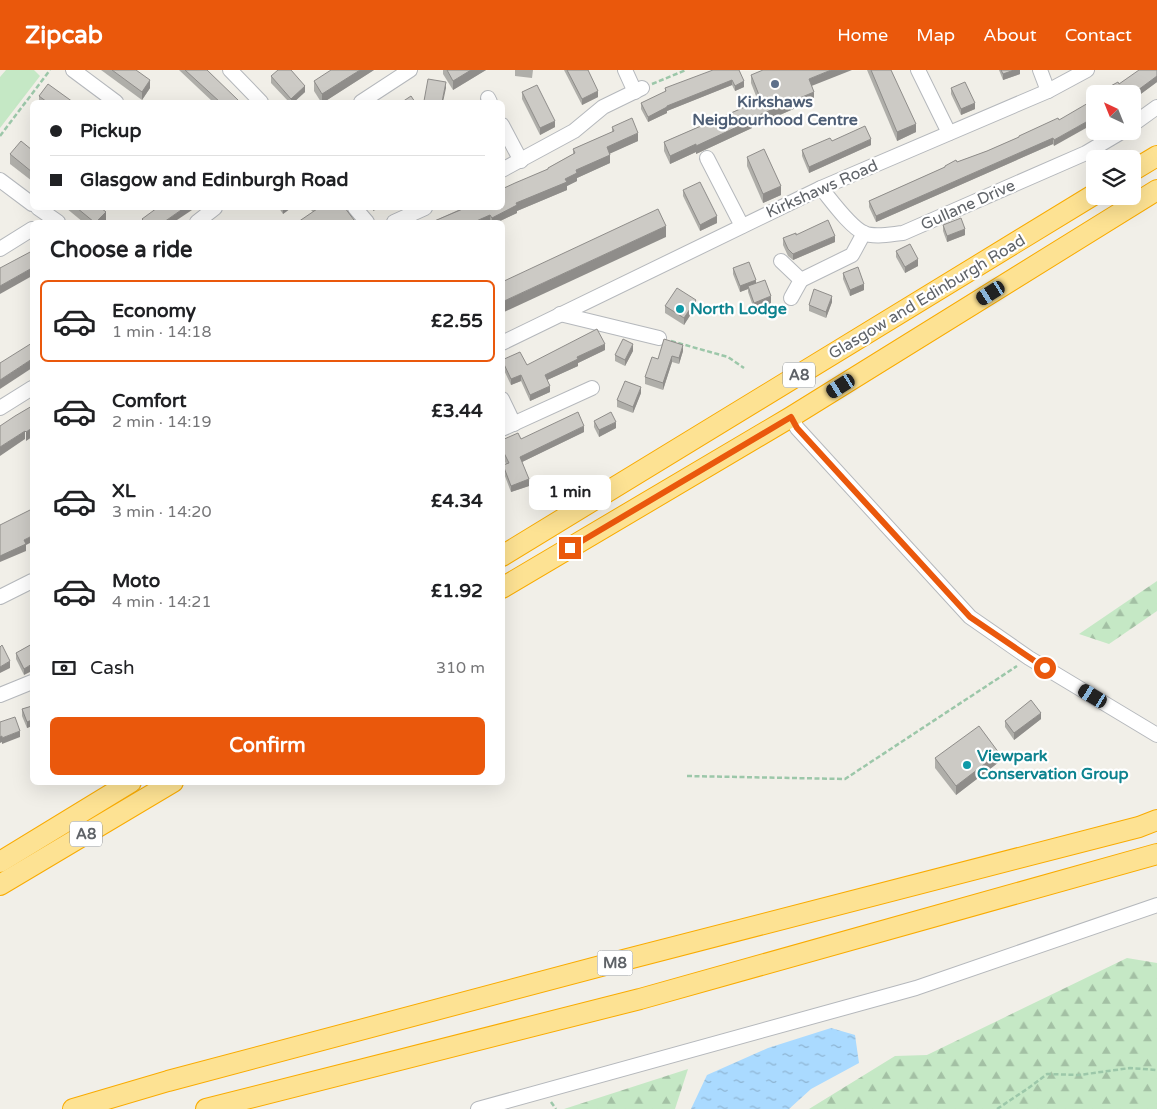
<!DOCTYPE html>
<meta charset="utf-8">
<style>
body{margin:0;font-family:"Varela Round",sans-serif;background:#f2f2f2;color:#202124;height:100vh;display:flex;flex-direction:column;font-size:19px;white-space:nowrap}
*{box-sizing:border-box;margin:0}
p{font-size:16px;color:#757577}
.icon{flex:none;width:28px;height:28px;fill:none;stroke:currentColor;stroke-width:2;stroke-linecap:round;stroke-linejoin:round}
.map{position:relative;flex:1;overflow:hidden}
.panel{position:absolute;left:30px;top:150px;width:475px;height:565px;display:flex;flex-direction:column;background:#fff;border-radius:8px;box-shadow:0 5px 20px #0002}
.panel>*{flex:none}
.top-card{position:absolute;left:30px;top:30px;width:475px;height:110px;border-radius:8px;box-shadow:0 5px 20px #0002;display:grid;align-content:center;height:110px;padding:0 20px;background:#fff}
.needle{width:32px;rotate:317deg}
.controls{position:absolute;left:1086px;top:15px;display:grid;gap:10px}
.controls a{display:grid;place-items:center;width:55px;height:55px;border-radius:8px;background:#fff;box-shadow:0 5px 20px #0002;font-size:25px}
.end{position:absolute;width:22px;height:22px;margin:-11px;border:6px solid #ea580c;background:#fff;box-shadow:0 0 0 2px #fff}
.from{border-radius:50%}
.bubble{position:absolute;height:35px;border-radius:8px;background:#fff;box-shadow:0 5px 20px #0002;font-size:16px;font-weight:700;line-height:35px;text-align:center}
.car{position:absolute;width:15px;height:30px;margin:-15px -8px;border-radius:6px;box-shadow:0 0 4px 1px #0007;background:linear-gradient(#222 24%,#8ab4d8 0 40%,#222 0 76%,#8ab4d8 0 86%,#222 0)}
.top-card b{display:flex;align-items:center;gap:18px;height:48px;font-size:19px}
.top-card b+b{border-top:1px solid #e0e0e0}
.top-card i{width:12px;height:12px;background:#202124}
ul{padding:0;list-style:none}
li{display:flex;align-items:center;gap:15px;height:82px;margin:0 10px 8px;padding:0 10px;border:2px solid transparent;border-radius:8px}
li div{flex:1}
li b{display:block;font-size:19px}
li em{font-style:normal;font-weight:700}
li.active{border-color:#ea580c}
li>.icon{width:45px;height:45px;stroke-width:1.5}
h2{padding:0 20px;font-size:22px;line-height:60px}
.pay{display:flex;align-items:center;gap:12px;height:55px;padding:0 20px;font-size:19px}
.pay p{margin-inline-start:auto}
.cta{display:flex;gap:10px;margin-top:auto;padding:10px 20px}
.cta a{flex:1;height:58px;border-radius:8px;background:#ea580c;color:#fff;font-size:20px;font-weight:700;line-height:58px;text-align:center}
header{display:flex;align-items:center;gap:30px;box-sizing:border-box;height:70px;padding:0 25px;background:#ea580c;color:#fff}
header strong{font-size:24px}
nav{display:flex;gap:28px;margin-inline-start:auto;font-size:18px}
.map>svg:first-child{display:block}
.green{fill:#c5e8c5}
.forest{fill:url(#forest-firs)}
.water{fill:url(#water-ripples)}
.lines{fill:none;stroke-linecap:round;stroke-linejoin:round}
.minor-casing{stroke:#b5b8bc;stroke-width:16}
.highway-casing{stroke:#f9ab00;stroke-width:22}
.path{stroke:#9cc7a9;stroke-width:2.5;stroke-dasharray:5 2.5;stroke-linecap:butt}
.minor{stroke:#fff;stroke-width:14}
.highway{stroke:#fde293;stroke-width:20}
.wall{fill:#afaea9}
.shaded-wall{fill:#8f8d8a}
.building{fill:#cccac5;stroke:#8f8d8a}
.route{stroke:#ea580c;stroke-width:6}
.service-dot{fill:#5c6f8a;stroke:#fff;stroke-width:2}
.culture-dot{fill:#0f9aa8;stroke:#fff;stroke-width:2}
.labels{text-anchor:middle;dominant-baseline:central;stroke-width:4.5;stroke-linejoin:round;paint-order:stroke}
.shield{fill:#fff;stroke:#8f9295;stroke-width:1}
.shield-label{font-size:15px;font-weight:bold;fill:#5f6368}
.service-label{font-size:16px;font-weight:bold;fill:#4e5e75;stroke:#fff}
.street-label{font-size:16px;fill:#5f6368;stroke:#fff}
.culture-label{font-size:16px;font-weight:bold;fill:#0d838f;stroke:#fff;text-anchor:start}
</style>
<header>
<strong>Zipcab</strong>
<nav><a>Home</a><a>Map</a><a>About</a><a>Contact</a></nav>
</header>
<div class="map">
<svg width="1157" height="1039" viewBox="0 0 1157 1039">
<defs>
<pattern id="forest-firs" width="22" height="20" patternUnits="userSpaceOnUse" patternTransform="scale(1.25)"><rect width="22" height="20" fill="#c5e8c5"/><path d="M5 1l3.5 6h-7zM16 11l3.5 6h-7z" fill="#a3c0a4"/></pattern>
<pattern id="water-ripples" width="26" height="14" patternUnits="userSpaceOnUse" patternTransform="scale(1.25)"><rect width="26" height="14" fill="#aadaff"/><path d="M2 4q2-2 4 0t4 0M15 11q2-2 4 0t4 0" fill="none" stroke="#8eb4d2"/></pattern>
</defs>
<rect width="100%" height="100%" fill="#f1efe8"/>
<!-- green -->
<polygon class="green" points="6,0 34,0 40,6 0,58 0,7"/>
<!-- forest -->
<g class="forest">
<polygon points="1157,511 1157,541 1109,574 1079,564"/>
<polygon points="1127,888 1157,893 1157,1039 809,1039 895,986 927,985"/>
<polygon points="688,999 675,1039 564,1039"/>
</g>
<!-- water -->
<polygon class="water" points="831,958 855,965 859,993 811,1019 789,1039 691,1039 707,1005 768,978"/>
<g class="lines">
<defs>
<g id="minor">
<polyline points="73,0 116,32"/>
<polyline points="230,0 261,32"/>
<polyline points="625,0 635,22"/>
<polyline points="918,0 949,63"/>
<polyline points="1040,0 1048,21"/>
<polyline points="488,28 490,32"/>
<polyline points="361,32 410,0"/>
<polyline points="502,55 521,91"/>
<polyline points="1132,55 1157,37"/>
<polyline points="707,88 742,156"/>
<polyline points="502,100 574,61 603,37 642,18"/>
<polyline points="0,110 32,134"/>
<path d="M821 118C831 130 850 157 864 163 874 168 892 164 903 163L1086 83 1123 61"/>
<polyline points="38,138 58,152"/>
<polyline points="355,138 367,152"/>
<polyline points="197,152 215,138"/>
<polyline points="394,152 425,138"/>
<polyline points="0,179 32,159"/>
<polyline points="781,191 801,210 852,185 864,163"/>
<polyline points="791,228 801,210"/>
<polyline points="560,244 659,268"/>
<polyline points="502,273 821,118 1048,21 1087,0"/>
<polyline points="502,329 514,354"/>
<polyline points="0,338 32,318"/>
<polyline points="791,347 797,358 970,547 1029,588 1157,665"/>
<polyline points="502,359 592,318"/>
<polyline points="0,527 32,511"/>
<polyline points="0,625 32,612"/>
<polyline points="478,1039 916,918 1157,835"/>
</g>
<g id="highway">
<polyline points="1132,101 1157,86"/>
<polyline points="502,486 1095,124"/>
<polyline points="502,518 791,347 1157,120"/>
<polyline points="0,792 131,712"/>
<polyline points="0,815 173,712"/>
<polyline points="73,1039 168,1011 616,892 1139,757 1157,750"/>
<polyline points="206,1039 640,929 1157,784"/>
</g>
</defs>
<!-- minor casing -->
<use href="#minor" class="minor-casing"/>
<!-- highway casing -->
<use href="#highway" class="highway-casing"/>
<!-- path -->
<g class="path">
<polyline points="652,14 686,0"/>
<polyline points="0,66 50,0"/>
<polyline points="671,271 728,287 744,298"/>
<polyline points="687,706 845,709 1017,596"/>
<polyline points="551,1032 556,1039"/>
<polyline points="997,1039 1027,1019 1047,1004 1079,1005 1130,998 1157,1000"/>
</g>
<!-- minor -->
<use href="#minor" class="minor"/>
<!-- highway -->
<use href="#highway" class="highway"/>
</g>
<!-- wall -->
<g class="wall">
<polygon points="101,0 136,0 150,18 142,30"/>
<polygon points="179,0 207,0 238,32 213,32"/>
<polygon points="374,0 324,32 321,32 314,21 314,11"/>
<polygon points="443,0 486,0 453,20 443,4"/>
<polygon points="515,0 533,0 532,8 515,6"/>
<polygon points="564,0 588,0 598,27 582,35"/>
<polygon points="739,0 744,17 735,21 732,15 667,41 667,43 648,52 641,39 641,33 665,22 665,18"/>
<polygon points="867,0 891,0 916,62 897,71"/>
<polygon points="999,0 1020,0 1020,4 1003,10"/>
<polygon points="1157,0 1157,12 1134,29 1133,28 1132,29 1132,24 1107,22 1107,18 1119,14"/>
<polygon points="751,5 812,16 814,30 752,57 752,58 696,84 696,82 670,94 664,81 664,72 758,31 751,13"/>
<polygon points="271,6 305,22 294,32 289,32 271,13"/>
<polygon points="951,18 975,39 961,45 951,24"/>
<polygon points="522,22 555,57 540,65 522,29"/>
<polygon points="39,26 73,32 39,32"/>
<polygon points="1059,50 1054,76 1053,74 876,152 869,137 869,131 945,97 945,96 957,92 987,81 1019,67 1019,66"/>
<polygon points="612,57 638,71 610,83 610,93 577,108 577,111 567,116 567,120 517,141 517,143 498,152 432,152 548,99 548,98 573,84 573,79 612,62"/>
<polygon points="832,71 871,75 809,103 802,86 802,80"/>
<polygon points="32,80 32,111 10,94 10,84"/>
<polygon points="747,87 781,125 763,133 747,96"/>
<polygon points="683,120 717,153 700,161 683,126"/>
<polygon points="66,138 101,138 106,151 104,152 83,152"/>
<polygon points="279,138 291,138 283,144"/>
<polygon points="309,138 345,138 354,152 313,142"/>
<polygon points="943,155 965,165 947,172 943,161"/>
<polygon points="783,168 835,172 793,190 788,186 783,175"/>
<polygon points="896,181 918,196 905,203 896,187"/>
<polygon points="733,198 756,213 771,233 754,239 748,222 748,219 740,222 733,204"/>
<polygon points="843,203 864,220 850,226 843,209"/>
<polygon points="832,232 826,248 809,241 809,235"/>
<polygon points="665,236 696,236 684,255 665,243"/>
<polygon points="605,280 578,293 578,296 547,310 550,322 530,331 521,311 511,315 502,296 502,290 527,295"/>
<polygon points="633,281 625,296 615,291 615,285"/>
<polygon points="683,281 679,294 672,292 663,320 645,314 645,307 658,289"/>
<polygon points="641,323 633,343 617,337 617,330"/>
<polygon points="594,351 616,358 599,367 594,357"/>
<polygon points="584,362 522,392 529,416 511,422 503,401 503,395 506,394 502,386 502,370 521,369"/>
<polygon points="32,574 24,605 16,589 16,583"/>
<polygon points="32,636 32,656 27,658 22,646 22,639"/>
<polygon points="1041,649 1014,670 1005,657 1005,651"/>
<polygon points="935,688 999,692 956,725 935,698"/>
</g>
<!-- shaded-wall -->
<g class="shaded-wall">
<polygon points="360,0 374,0 324,32 322,32 322,24"/>
<polygon points="471,0 486,0 453,20 453,11"/>
<polygon points="831,0 852,0 809,17 809,9"/>
<polygon points="1014,0 1020,0 1020,4 1003,10 1003,4"/>
<polygon points="1157,6 1157,12 1134,29 1134,23"/>
<polygon points="150,10 150,18 142,30 142,22"/>
<polygon points="732,10 732,15 667,41 667,43 648,52 648,47 667,36"/>
<polygon points="744,11 744,17 735,21 735,16"/>
<polygon points="446,12 446,18 443,32 442,32"/>
<polygon points="305,16 305,22 294,32 291,32 291,29"/>
<polygon points="598,21 598,27 582,35 582,29"/>
<polygon points="814,22 814,30 752,57 752,58 696,84 696,76 752,48"/>
<polygon points="975,33 975,39 961,45 961,39"/>
<polygon points="1095,47 1095,53 1054,76 1054,70"/>
<polygon points="555,51 555,57 540,65 540,58"/>
<polygon points="916,54 916,62 897,71 897,62"/>
<polygon points="638,63 638,71 607,85 607,77"/>
<polygon points="1053,68 1053,74 876,152 876,146"/>
<polygon points="871,69 871,75 809,103 809,97"/>
<polygon points="696,74 696,82 670,94 670,86"/>
<polygon points="610,85 610,93 577,108 577,111 567,116 567,120 517,141 517,143 498,152 492,152 492,148 516,133 565,109 576,100"/>
<polygon points="781,116 781,125 763,133 763,124"/>
<polygon points="184,138 195,138 174,152 164,152"/>
<polygon points="283,138 291,138 283,144"/>
<polygon points="373,138 380,138 373,141"/>
<polygon points="106,142 106,151 104,152 96,152"/>
<polygon points="490,145 490,152 474,152"/>
<polygon points="717,146 717,153 700,161 700,155"/>
<polygon points="666,156 666,167 502,243 502,232"/>
<polygon points="965,159 965,165 947,172 947,166"/>
<polygon points="835,166 835,172 793,190 793,184"/>
<polygon points="918,189 918,196 905,203 905,197"/>
<polygon points="32,198 32,206 0,224 0,216"/>
<polygon points="756,210 756,217 748,216 748,219 740,222 740,216"/>
<polygon points="864,214 864,220 850,226 850,220"/>
<polygon points="771,226 771,233 754,239 754,233"/>
<polygon points="832,226 832,232 826,248 826,242"/>
<polygon points="696,230 696,236 684,255 684,248"/>
<polygon points="605,274 605,280 578,293 578,296 545,311 545,305 577,287"/>
<polygon points="633,274 633,281 625,296 625,290"/>
<polygon points="683,275 683,281 679,294 679,288"/>
<polygon points="672,286 672,292 663,320 663,313"/>
<polygon points="32,289 32,298 0,319 0,310"/>
<polygon points="521,305 521,311 511,315 511,309"/>
<polygon points="550,316 550,322 530,331 530,325"/>
<polygon points="641,317 641,323 633,343 633,337"/>
<polygon points="616,352 616,358 599,367 599,360"/>
<polygon points="584,356 584,362 520,393 520,387"/>
<polygon points="32,358 32,367 26,371 26,362"/>
<polygon points="25,361 25,369 0,386 0,377"/>
<polygon points="529,409 529,416 511,422 511,416"/>
<polygon points="32,466 32,472 26,475 26,481 0,492 0,486 24,470"/>
<polygon points="10,591 10,598 0,603 0,597"/>
<polygon points="32,594 32,601 24,605 24,599"/>
<polygon points="1041,643 1041,649 1014,670 1014,663"/>
<polygon points="32,650 32,656 27,658 27,652"/>
<polygon points="20,661 20,667 2,674 2,668"/>
<polygon points="2,666 2,672 0,673 0,667"/>
<polygon points="999,683 999,692 956,725 956,716"/>
</g>
<!-- building -->
<g class="building">
<polygon points="112,0 136,0 150,10 142,22"/>
<polygon points="185,0 207,0 238,30 235,32 220,32"/>
<polygon points="278,0 291,0 305,16 291,29 271,6"/>
<polygon points="331,0 360,0 322,24 314,11"/>
<polygon points="447,0 471,0 453,11"/>
<polygon points="567,0 588,0 598,21 582,29"/>
<polygon points="713,0 739,0 744,11 735,16 732,10 667,36 667,37 648,47 641,33 666,21 665,18"/>
<polygon points="763,0 831,0 809,9 814,22 752,48 752,50 696,76 696,74 670,86 664,72 761,30 751,5"/>
<polygon points="871,0 891,0 916,54 897,62"/>
<polygon points="1001,0 1014,0 1003,4"/>
<polygon points="1139,0 1157,0 1157,6 1134,23 1133,22 1130,24 1104,24 1108,21 1107,18 1118,12 1119,14"/>
<polygon points="428,9 446,12 442,32 433,32 424,31"/>
<polygon points="965,12 975,33 961,39 951,18"/>
<polygon points="48,14 73,32 47,32 39,26"/>
<polygon points="537,15 555,51 540,58 522,22"/>
<polygon points="411,26 415,32 402,32"/>
<polygon points="1095,29 1095,47 1054,70 1053,68 876,146 869,131 945,97 945,96 956,90 957,92 987,81 1019,67 1019,66 1058,48 1059,50"/>
<polygon points="632,48 638,63 607,77 610,85 576,100 577,103 565,109 567,112 516,133 517,135 492,148 490,145 474,152 432,152 465,138 502,138 502,119 515,113 548,99 548,98 575,83 573,79 614,61 612,57"/>
<polygon points="865,56 871,69 809,97 802,80 830,68 832,71"/>
<polygon points="21,71 32,80 32,102 10,84"/>
<polygon points="764,79 781,116 763,124 747,87"/>
<polygon points="700,112 717,146 700,155 683,120"/>
<polygon points="77,138 101,138 106,142 96,152 94,152"/>
<polygon points="157,138 184,138 164,152 145,152 142,149"/>
<polygon points="316,138 345,138 354,150 350,152 298,152 317,139"/>
<polygon points="658,139 666,156 502,232 502,212"/>
<polygon points="961,148 965,159 947,166 943,155"/>
<polygon points="828,150 835,166 793,184 788,179 783,168 796,163 796,165"/>
<polygon points="910,174 918,189 905,197 896,181"/>
<polygon points="32,181 32,198 0,216 0,198"/>
<polygon points="749,192 756,210 740,216 733,198"/>
<polygon points="858,197 864,214 850,220 843,203"/>
<polygon points="765,210 771,226 754,233 748,216"/>
<polygon points="677,218 696,230 684,248 665,236"/>
<polygon points="814,219 832,226 826,242 809,235"/>
<polygon points="597,259 605,274 577,287 578,289 545,305 550,316 530,325 521,305 511,309 502,290 520,282 527,295"/>
<polygon points="623,269 633,274 625,290 615,285"/>
<polygon points="664,269 683,275 679,288 672,286 663,313 645,307 652,287 658,289"/>
<polygon points="32,273 32,289 0,310 0,293"/>
<polygon points="625,311 641,317 633,337 617,330"/>
<polygon points="32,336 32,358 26,362 25,361 0,377 0,356 15,346"/>
<polygon points="578,342 584,356 520,387 529,409 511,416 503,395 509,393 502,379 502,370 518,363 521,369"/>
<polygon points="611,342 616,352 599,360 594,351"/>
<polygon points="32,439 32,466 24,470 26,474 0,486 0,455"/>
<polygon points="32,574 32,594 24,599 16,583"/>
<polygon points="2,575 10,591 0,597 0,577"/>
<polygon points="1031,630 1041,643 1014,663 1005,651"/>
<polygon points="32,636 32,650 27,652 22,639"/>
<polygon points="15,647 20,661 2,668 2,666 0,667 0,652"/>
<polygon points="979,656 999,683 956,716 935,688"/>
</g>
<g class="lines">
<!-- route -->
<polyline class="route" points="570,478 791,347 797,358 970,547 1045,598"/>
</g>
<!-- markers -->
<circle class="service-dot" cx="775" cy="14" r="5"/>
<g class="culture-dot">
<circle cx="680" cy="239" r="5"/>
<circle cx="967" cy="695" r="5"/>
</g>
<g class="labels">
<!-- shield labels -->
<g class="shield">
<rect x="783" y="292.5" width="32" height="25" rx="4"/>
<rect x="70" y="751.5" width="32" height="25" rx="4"/>
<rect x="597.5" y="880.5" width="35" height="25" rx="4"/>
</g>
<g class="shield-label">
<text x="799" y="305">A8</text>
<text x="86" y="764">A8</text>
<text x="615" y="893">M8</text>
</g>
<!-- service labels -->
<g class="service-label">
<text x="775" y="32">Kirkshaws<tspan x="775" dy="18">Neigbourhood Centre</tspan></text>
</g>
<!-- street labels -->
<g class="street-label">
<text transform="translate(822 119) rotate(-24)">Kirkshaws Road</text>
<text transform="translate(968 135) rotate(-24)">Gullane Drive</text>
<text transform="translate(927 227) rotate(-31)">Glasgow and Edinburgh Road</text>
</g>
<!-- culture labels -->
<g class="culture-label">
<text x="690" y="239">North Lodge</text>
<text x="977" y="686">Viewpark<tspan x="977" dy="18">Conservation Group</tspan></text>
</g>
</g>
</svg>
<div class="controls">
<a><svg class="needle" viewBox="-14 -14 28 28"><path d="M0-13l5 13h-10z" fill="#e53935"/><path d="M0 13l5-13h-10z" fill="#757577"/></svg></a>
<a><svg class="icon" aria-label="layers" viewBox="0 0 24 24"><path d="M12 4l9 5-9 5-9-5zM3 14l9 5 9-5"/></svg></a>
</div>
<i class="end from" style="left:1045px;top:598px"></i>
<i class="end" style="left:570px;top:478px"></i>
<div class="bubble" style="left:529px;top:405px;width:82px">1 min</div>
<i class="car" style="left:991px;top:223px;rotate:238deg"></i>
<i class="car" style="left:841px;top:316px;rotate:238deg"></i>
<i class="car" style="left:1093px;top:626px;rotate:301deg"></i>
<div class="top-card">
<b><i class="from"></i>Pickup</b>
<b><i></i>Glasgow and Edinburgh Road</b>
</div>
<section class="panel">
<h2>Choose a ride</h2>
<ul>
<li class="active"><svg class="icon" aria-label="car" viewBox="0 0 24 24"><path d="M5 17H2v-5l4-1 3-4h7l3 4 3 1v5h-3M9 17h6M6 11h13"/><circle cx="7" cy="17" r="2"/><circle cx="17" cy="17" r="2"/></svg><div><b>Economy</b><p>1 min · 14:18</p></div><em>£2.55</em></li>
<li><svg class="icon" aria-label="car" viewBox="0 0 24 24"><path d="M5 17H2v-5l4-1 3-4h7l3 4 3 1v5h-3M9 17h6M6 11h13"/><circle cx="7" cy="17" r="2"/><circle cx="17" cy="17" r="2"/></svg><div><b>Comfort</b><p>2 min · 14:19</p></div><em>£3.44</em></li>
<li><svg class="icon" aria-label="car" viewBox="0 0 24 24"><path d="M5 17H2v-5l4-1 3-4h7l3 4 3 1v5h-3M9 17h6M6 11h13"/><circle cx="7" cy="17" r="2"/><circle cx="17" cy="17" r="2"/></svg><div><b>XL</b><p>3 min · 14:20</p></div><em>£4.34</em></li>
<li><svg class="icon" aria-label="car" viewBox="0 0 24 24"><path d="M5 17H2v-5l4-1 3-4h7l3 4 3 1v5h-3M9 17h6M6 11h13"/><circle cx="7" cy="17" r="2"/><circle cx="17" cy="17" r="2"/></svg><div><b>Moto</b><p>4 min · 14:21</p></div><em>£1.92</em></li>
</ul>
<div class="pay"><svg class="icon" aria-label="cash" viewBox="0 0 24 24"><path d="M3 7h18v10H3z"/><circle cx="12" cy="12" r="2"/></svg>Cash<p>310 m</p></div>
<div class="cta"><a>Confirm</a></div>
</section>
</div>
